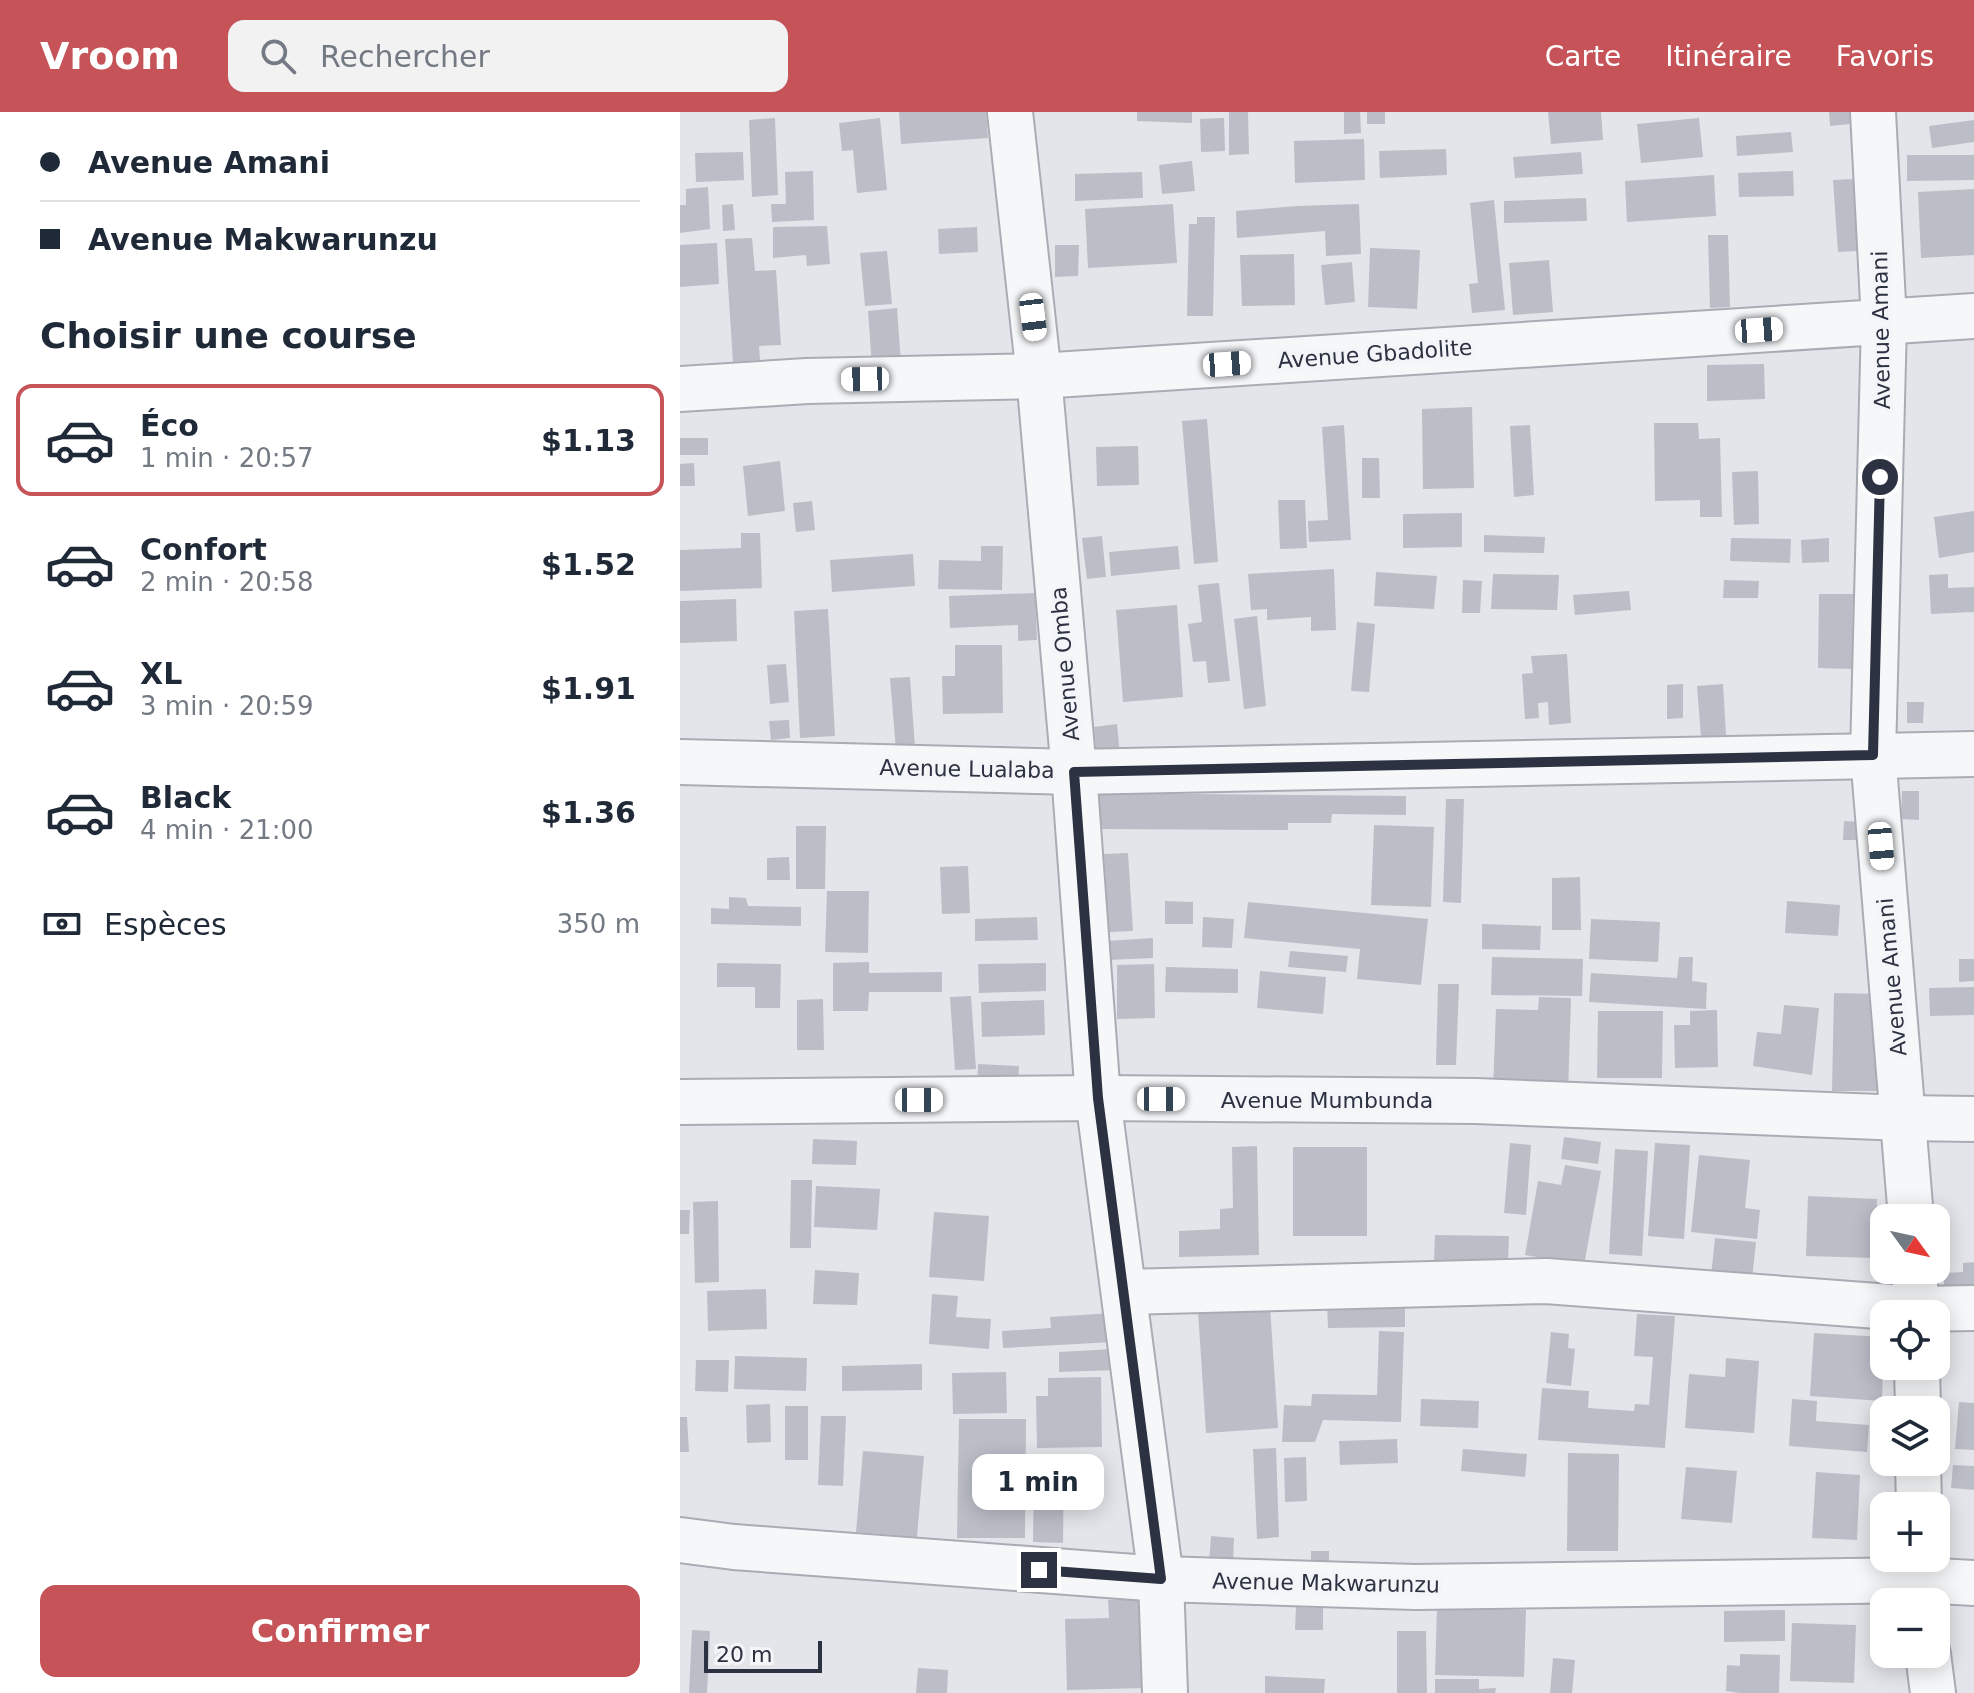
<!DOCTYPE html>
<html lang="fr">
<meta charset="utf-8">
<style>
body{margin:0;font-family:"DejaVu Sans",sans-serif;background:#f2f2f3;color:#1f2937;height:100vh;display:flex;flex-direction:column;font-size:30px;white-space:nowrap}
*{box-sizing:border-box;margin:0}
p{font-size:26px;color:#747a83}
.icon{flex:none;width:44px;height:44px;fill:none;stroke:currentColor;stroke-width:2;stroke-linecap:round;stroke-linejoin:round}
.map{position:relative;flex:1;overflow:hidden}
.panel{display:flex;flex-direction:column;background:#fff;width:680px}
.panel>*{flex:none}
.guide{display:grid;align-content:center;height:176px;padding:0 40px;background:#fff}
.needle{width:52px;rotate:123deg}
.controls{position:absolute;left:1190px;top:1092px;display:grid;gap:16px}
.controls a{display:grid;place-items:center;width:80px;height:80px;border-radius:16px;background:#fff;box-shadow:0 4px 20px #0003;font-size:40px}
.scale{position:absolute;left:24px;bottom:20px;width:118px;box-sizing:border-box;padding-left:8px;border:4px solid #2c3242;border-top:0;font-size:22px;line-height:28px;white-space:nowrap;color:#2c3242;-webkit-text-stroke:6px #f3f5f8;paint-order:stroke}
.end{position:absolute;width:36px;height:36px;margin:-18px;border:10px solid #2c3242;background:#fff;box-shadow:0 0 0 4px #fff}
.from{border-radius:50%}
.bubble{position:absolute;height:56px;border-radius:16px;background:#fff;box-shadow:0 4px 20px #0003;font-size:26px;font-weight:700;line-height:56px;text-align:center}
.car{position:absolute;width:24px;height:48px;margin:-24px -12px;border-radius:10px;box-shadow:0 0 6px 2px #0007;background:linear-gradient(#fff 24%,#345 0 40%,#fff 0 76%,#345 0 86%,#fff 0)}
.guide b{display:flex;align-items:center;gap:28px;height:76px;font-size:30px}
.guide b+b{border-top:2px solid #e0e1e3}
.guide i{width:20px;height:20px;background:#1f2937}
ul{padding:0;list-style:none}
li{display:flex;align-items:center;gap:24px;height:112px;margin:0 16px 12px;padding:0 24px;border:4px solid transparent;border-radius:16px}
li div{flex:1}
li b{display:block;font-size:30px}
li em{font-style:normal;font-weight:700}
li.selected{border-color:#c55357}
li>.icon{width:72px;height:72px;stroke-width:1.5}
h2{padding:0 40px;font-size:36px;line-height:96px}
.pay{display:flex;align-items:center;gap:20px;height:88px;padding:0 40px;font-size:30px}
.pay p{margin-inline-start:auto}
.button{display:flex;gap:16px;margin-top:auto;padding:16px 40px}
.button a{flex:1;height:92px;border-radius:16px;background:#c55357;color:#fff;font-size:32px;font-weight:700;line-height:92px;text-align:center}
header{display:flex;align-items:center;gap:48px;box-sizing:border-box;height:112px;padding:0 40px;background:#c55357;color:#fff}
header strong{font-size:38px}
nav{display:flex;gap:44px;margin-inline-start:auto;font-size:28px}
.search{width:560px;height:72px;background:#f2f2f3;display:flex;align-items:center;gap:20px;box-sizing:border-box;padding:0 28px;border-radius:16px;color:#747a83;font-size:30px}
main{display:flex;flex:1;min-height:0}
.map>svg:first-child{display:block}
.building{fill:#bbbec7}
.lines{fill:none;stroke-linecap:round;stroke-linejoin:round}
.minor-casing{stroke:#a9acb4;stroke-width:48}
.minor{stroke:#f6f7f9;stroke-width:44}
.route{stroke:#2c3242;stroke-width:10}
.labels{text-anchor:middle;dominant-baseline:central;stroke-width:8;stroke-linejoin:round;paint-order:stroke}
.street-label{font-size:22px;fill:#2c3242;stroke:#f3f5f8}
</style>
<header>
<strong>Vroom</strong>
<div class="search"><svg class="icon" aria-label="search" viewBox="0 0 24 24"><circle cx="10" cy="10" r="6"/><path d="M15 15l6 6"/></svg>Rechercher</div>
<nav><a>Carte</a><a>Itinéraire</a><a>Favoris</a></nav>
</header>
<main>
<section class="panel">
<div class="guide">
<b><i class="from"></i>Avenue Amani</b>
<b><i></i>Avenue Makwarunzu</b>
</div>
<h2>Choisir une course</h2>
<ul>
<li class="selected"><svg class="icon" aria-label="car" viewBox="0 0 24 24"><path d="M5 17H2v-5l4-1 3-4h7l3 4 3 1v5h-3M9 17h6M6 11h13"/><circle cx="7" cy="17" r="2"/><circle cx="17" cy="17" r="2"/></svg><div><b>Éco</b><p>1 min · 20:57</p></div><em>$1.13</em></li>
<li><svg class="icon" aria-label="car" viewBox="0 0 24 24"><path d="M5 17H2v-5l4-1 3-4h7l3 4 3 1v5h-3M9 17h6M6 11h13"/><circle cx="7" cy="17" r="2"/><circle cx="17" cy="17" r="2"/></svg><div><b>Confort</b><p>2 min · 20:58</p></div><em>$1.52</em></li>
<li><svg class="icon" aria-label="car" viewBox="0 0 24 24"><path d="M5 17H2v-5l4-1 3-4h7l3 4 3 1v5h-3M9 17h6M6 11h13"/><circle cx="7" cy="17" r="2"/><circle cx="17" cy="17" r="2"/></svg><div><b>XL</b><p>3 min · 20:59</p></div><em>$1.91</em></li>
<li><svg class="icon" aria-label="car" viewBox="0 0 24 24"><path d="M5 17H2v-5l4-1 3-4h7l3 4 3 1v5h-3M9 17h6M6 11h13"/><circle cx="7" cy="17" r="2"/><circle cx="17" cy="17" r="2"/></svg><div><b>Black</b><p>4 min · 21:00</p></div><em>$1.36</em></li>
</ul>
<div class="pay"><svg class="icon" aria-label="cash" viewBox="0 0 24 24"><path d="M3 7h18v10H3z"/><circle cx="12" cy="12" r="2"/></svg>Espèces<p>350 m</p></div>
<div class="button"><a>Confirmer</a></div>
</section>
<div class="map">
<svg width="1294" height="1581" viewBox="0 0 1294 1581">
<rect width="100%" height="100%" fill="#e4e5ea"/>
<!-- building -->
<g class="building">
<polygon points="219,0 306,0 308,26 221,32"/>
<polygon points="457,0 512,0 512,11 457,9"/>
<polygon points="549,0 568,0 569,42 549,43"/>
<polygon points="664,0 680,0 681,21 664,22"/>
<rect x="687" y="0" width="18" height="12"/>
<polygon points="868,0 921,0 923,28 871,32"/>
<polygon points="1149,0 1169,0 1170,12 1150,14"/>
<polygon points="95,6 98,83 72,85 69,8"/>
<polygon points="200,6 207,78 177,81 173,38 162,39 159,11"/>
<polygon points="544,6 545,39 521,40 520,7"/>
<polygon points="1019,6 1023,45 961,51 957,12"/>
<polygon points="1294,8 1294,30 1252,36 1249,14"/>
<polygon points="1111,20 1113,40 1057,44 1056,24"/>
<polygon points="684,27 685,68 615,71 614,29"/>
<polygon points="766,37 767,63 700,66 699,39"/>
<polygon points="63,40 64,68 16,70 15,41"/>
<polygon points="901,40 903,62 835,66 833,45"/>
<polygon points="1227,43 1294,43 1294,68 1227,69"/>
<polygon points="512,49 515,79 482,82 479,53"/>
<polygon points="133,59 134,108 92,110 91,92 106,92 105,60"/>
<polygon points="1113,59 1114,84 1059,85 1058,61"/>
<polygon points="462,60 463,86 395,89 395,62"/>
<polygon points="1034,63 1036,104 947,110 945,69"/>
<polygon points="1174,67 1178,139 1158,140 1153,68"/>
<polygon points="28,75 30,117 0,121 0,93 6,93 6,77"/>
<polygon points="1294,77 1294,143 1241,146 1238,80"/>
<polygon points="906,86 907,109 824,111 824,89"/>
<polygon points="814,88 825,198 792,201 789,172 798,171 790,91"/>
<polygon points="53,92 55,118 43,119 42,93"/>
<polygon points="493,92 497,151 408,156 405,97"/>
<polygon points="679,92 681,142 646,144 645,119 557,126 556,99 617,94"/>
<polygon points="517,105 535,105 533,204 507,204 509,112 517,112"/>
<polygon points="147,114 150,152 127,154 126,143 93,146 93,115"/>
<polygon points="297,115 298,140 259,142 258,117"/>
<polygon points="1028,123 1048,123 1050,195 1030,196"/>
<polygon points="72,126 75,159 96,158 101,233 79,234 80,248 53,250 45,127"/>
<polygon points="37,131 39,172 0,175 0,133"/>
<polygon points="375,133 399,133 398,164 375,165"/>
<polygon points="690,136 740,138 737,197 688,195"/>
<polygon points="207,139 212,192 185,194 180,141"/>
<polygon points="614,142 615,193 562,194 560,143"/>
<polygon points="869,148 873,200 833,203 829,151"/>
<polygon points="672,150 675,190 645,193 641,153"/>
<polygon points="217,196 221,252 192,255 188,199"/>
<polygon points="1084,252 1085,287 1027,289 1027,253"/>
<polygon points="792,295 794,376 743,377 742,297"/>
<polygon points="527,307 538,450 514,452 502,309"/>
<polygon points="974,311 1018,311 1019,327 1040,326 1042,405 1020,405 1020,388 975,389"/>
<polygon points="664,313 671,428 629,430 628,409 648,408 642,315"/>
<polygon points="850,313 854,383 834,385 830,314"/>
<rect x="0" y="326" width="28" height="17"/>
<polygon points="458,334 459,373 417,374 416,335"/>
<polygon points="682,346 699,346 700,386 682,386"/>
<polygon points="100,349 105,399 68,404 63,354"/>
<polygon points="14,351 15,374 0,374 0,352"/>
<polygon points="1078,359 1079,412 1054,413 1052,360"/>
<polygon points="598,388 625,388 627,436 600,437"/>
<polygon points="132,389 135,418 116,420 113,391"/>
<polygon points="1294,399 1294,440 1259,446 1254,405"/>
<polygon points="782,401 782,435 723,436 723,402"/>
<polygon points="61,421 80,421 82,476 0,479 0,438 61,436"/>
<polygon points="804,423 865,425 864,441 804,440"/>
<polygon points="422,424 426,465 407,467 402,426"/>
<polygon points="1051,426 1111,427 1110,451 1050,449"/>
<polygon points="1149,426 1149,450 1122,451 1121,428"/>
<polygon points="301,434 323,434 322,478 258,477 259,448 301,449"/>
<polygon points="498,434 500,457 431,464 429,440"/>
<polygon points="233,442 235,474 152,480 150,448"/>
<polygon points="654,457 656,518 631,519 631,505 587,508 587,497 571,498 568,462"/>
<polygon points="696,460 757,464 754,497 694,494"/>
<polygon points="813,462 879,463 877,498 811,497"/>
<polygon points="1268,462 1268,476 1294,475 1294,500 1251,502 1249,463"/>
<polygon points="783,468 802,469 800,501 782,501"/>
<polygon points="1044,468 1079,469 1078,486 1043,486"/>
<polygon points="539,471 550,569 528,571 526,549 513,550 508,512 522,510 518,473"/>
<polygon points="949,479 951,498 895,503 893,483"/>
<polygon points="355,481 357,528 338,529 338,513 270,516 269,484"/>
<polygon points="1139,482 1173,482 1172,557 1138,556"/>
<polygon points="56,487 57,529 0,531 0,489"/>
<polygon points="497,493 503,585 443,590 436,498"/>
<polygon points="148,497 155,624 120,626 114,499"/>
<polygon points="577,504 586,594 564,597 554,507"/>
<polygon points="677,510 695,512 689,580 671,579"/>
<polygon points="275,533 322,533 323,601 263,602 262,564 275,564"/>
<polygon points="887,542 891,611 869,613 868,590 858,591 859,606 845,607 842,562 853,561 851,544"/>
<polygon points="106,552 109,590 90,592 87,553"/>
<polygon points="230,565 235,636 216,638 210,566"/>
<polygon points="1003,572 1003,606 987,607 987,573"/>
<polygon points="1043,572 1046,623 1021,625 1017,574"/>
<polygon points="1227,590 1244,590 1243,611 1227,611"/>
<polygon points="109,608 110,626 91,628 89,609"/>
<polygon points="437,612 440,643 417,645 414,615"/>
<polygon points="1222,679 1239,679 1239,708 1221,707"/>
<polygon points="418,681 726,684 726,703 652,702 651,711 608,711 608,718 417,717"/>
<polygon points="766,687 784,687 781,791 763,790"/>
<polygon points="1164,709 1180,710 1180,728 1163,728"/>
<polygon points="694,713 754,715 751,795 691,793"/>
<polygon points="116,714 146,714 145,777 116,777"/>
<polygon points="448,741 453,819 429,820 424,742"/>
<polygon points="109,745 110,768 87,768 87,746"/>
<polygon points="288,754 290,801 262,802 260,755"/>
<polygon points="900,765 901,818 872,818 872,766"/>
<polygon points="147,779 189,779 188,841 145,840"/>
<polygon points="49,785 66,786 68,794 121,795 121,814 31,812 31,796 49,797"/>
<polygon points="485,789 513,790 513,812 485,812"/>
<polygon points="1107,789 1160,793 1158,824 1105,821"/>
<polygon points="568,790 748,807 741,873 677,867 680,837 564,826"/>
<polygon points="357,805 358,828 295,829 295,807"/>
<polygon points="523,805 554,807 552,836 522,835"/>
<polygon points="911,807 980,810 978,850 909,847"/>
<polygon points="802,812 861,814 860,838 802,837"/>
<polygon points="473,826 473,846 428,848 427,829"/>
<polygon points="610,839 668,844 666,860 608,855"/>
<polygon points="812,845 903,847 902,884 811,883"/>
<polygon points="999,845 1013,845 1012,869 1027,871 1026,897 909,890 911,861 997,866"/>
<polygon points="1279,847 1294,847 1294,869 1279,870"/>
<polygon points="189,850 189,861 262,860 262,880 189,880 188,899 153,899 153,851"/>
<polygon points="37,851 101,852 100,896 75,896 75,875 37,875"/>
<polygon points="366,851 366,879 299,881 298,852"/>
<polygon points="474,852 475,906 437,907 437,853"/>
<polygon points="486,855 558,857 558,881 485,880"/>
<polygon points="580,859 646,865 643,902 577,896"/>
<polygon points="758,872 779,872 776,953 756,953"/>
<polygon points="1294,875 1294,903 1250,904 1249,876"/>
<polygon points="1154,881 1202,882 1200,979 1152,979"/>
<polygon points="291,884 296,957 275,958 270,885"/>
<polygon points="859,885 891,886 888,982 813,979 816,897 858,898"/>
<polygon points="143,887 144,938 117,938 117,888"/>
<polygon points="364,888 365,923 302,925 301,890"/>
<polygon points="1104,893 1139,896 1132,963 1073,954 1077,920 1101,922"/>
<polygon points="1037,898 1038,955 995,956 994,913 1010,913 1010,899"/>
<polygon points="918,899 983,899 982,966 917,966"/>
<polygon points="298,952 339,954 338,975 297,973"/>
<polygon points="884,1025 921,1030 918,1052 881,1047"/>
<polygon points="133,1027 177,1029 176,1053 132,1052"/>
<polygon points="830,1031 851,1033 846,1103 824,1101"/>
<polygon points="975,1031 1010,1033 1004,1127 968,1124"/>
<polygon points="577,1034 579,1143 499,1145 499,1119 540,1117 540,1097 553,1096 552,1035"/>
<rect x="613" y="1035" width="74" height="89"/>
<polygon points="935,1037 968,1039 962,1144 929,1142"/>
<polygon points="1019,1043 1070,1048 1065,1096 1080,1098 1077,1127 1011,1120"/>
<polygon points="885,1053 921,1059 904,1153 845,1143 858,1069 881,1073"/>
<polygon points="111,1068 132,1068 131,1136 110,1136"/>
<polygon points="136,1074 200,1077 197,1118 134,1115"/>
<polygon points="1128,1084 1197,1087 1195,1146 1126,1144"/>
<polygon points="38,1089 39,1170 15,1171 13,1090"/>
<polygon points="0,1098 10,1098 9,1122 0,1122"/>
<polygon points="254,1100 309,1104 304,1169 249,1165"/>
<polygon points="755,1123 829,1124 828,1149 754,1148"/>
<polygon points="1035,1126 1076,1130 1072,1168 1031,1164"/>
<polygon points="1294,1150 1294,1176 1264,1177 1264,1161 1283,1160 1283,1151"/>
<polygon points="135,1158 179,1161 177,1193 133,1192"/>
<polygon points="86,1177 87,1217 28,1219 27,1179"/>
<polygon points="252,1182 278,1184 276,1205 311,1207 309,1237 249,1232"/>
<polygon points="725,1190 725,1215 648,1216 647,1191"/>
<polygon points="590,1194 598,1316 526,1321 518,1199"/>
<polygon points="432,1201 433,1230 323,1236 322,1219 371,1216 370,1205"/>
<polygon points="957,1202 995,1204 985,1336 858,1328 862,1276 909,1279 908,1296 954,1299 955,1292 969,1293 973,1245 954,1244"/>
<polygon points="699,1219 724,1220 721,1310 643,1308 635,1330 602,1330 604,1293 631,1294 632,1282 697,1283"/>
<polygon points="871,1220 889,1222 888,1236 895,1237 891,1274 866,1271"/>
<polygon points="1134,1221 1204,1225 1202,1289 1130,1284"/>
<polygon points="434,1237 435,1258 379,1260 379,1240"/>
<polygon points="55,1244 127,1246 126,1279 54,1277"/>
<polygon points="1046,1246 1079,1249 1074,1321 1005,1316 1009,1262 1045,1265"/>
<polygon points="16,1248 49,1248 48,1280 15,1279"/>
<polygon points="242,1252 242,1278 162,1279 162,1254"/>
<polygon points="326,1260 327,1301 273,1302 272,1261"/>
<polygon points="421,1265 422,1335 357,1336 356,1284 368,1284 368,1266"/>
<polygon points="741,1287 799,1289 798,1316 740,1314"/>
<polygon points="1112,1287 1137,1289 1136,1309 1189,1313 1187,1340 1109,1334"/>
<polygon points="1279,1290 1294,1291 1294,1338 1275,1337"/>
<polygon points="90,1292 91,1330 67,1331 66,1293"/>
<rect x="105" y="1294" width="23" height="54"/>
<polygon points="141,1304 166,1304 163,1374 138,1373"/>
<polygon points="0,1305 7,1305 9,1340 0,1340"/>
<polygon points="279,1307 346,1307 345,1426 277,1426"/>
<polygon points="717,1327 718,1351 660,1353 659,1329"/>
<polygon points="596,1336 599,1425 577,1427 573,1337"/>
<polygon points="783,1337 847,1342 845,1365 781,1359"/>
<polygon points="183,1339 244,1344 237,1425 176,1420"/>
<polygon points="888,1341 939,1342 938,1439 887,1439"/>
<polygon points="626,1345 627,1389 605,1390 604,1346"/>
<polygon points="354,1348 384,1348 383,1431 353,1430"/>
<polygon points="1273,1353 1294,1354 1294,1378 1271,1376"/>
<polygon points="1006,1355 1057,1359 1052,1411 1001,1407"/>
<polygon points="1136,1360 1180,1363 1177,1428 1132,1426"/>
<polygon points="531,1424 554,1426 553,1454 529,1452"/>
<rect x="631" y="1439" width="18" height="17"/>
<polygon points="464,1486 466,1576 387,1578 385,1507 429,1506 428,1488"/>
<polygon points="616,1495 643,1496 643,1518 615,1518"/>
<polygon points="757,1495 846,1498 844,1565 755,1563"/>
<polygon points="1105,1498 1105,1529 1044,1530 1044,1499"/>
<polygon points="1112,1511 1176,1513 1174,1571 1110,1569"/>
<polygon points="12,1518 30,1519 27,1581 9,1581"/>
<polygon points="717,1519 746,1519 747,1581 717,1581"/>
<polygon points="1060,1542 1100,1543 1099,1581 1059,1581 1046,1579 1047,1553 1060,1554"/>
<polygon points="873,1546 895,1548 892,1581 870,1581"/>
<polygon points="238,1556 268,1558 267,1581 236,1581"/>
<polygon points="585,1564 645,1567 644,1581 585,1581"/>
<polygon points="755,1567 799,1567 799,1577 816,1576 815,1581 755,1581"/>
</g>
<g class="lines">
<defs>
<g id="minor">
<polyline points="330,0 359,264 394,660 418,986 481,1467 485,1581"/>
<polyline points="1193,0 1204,210 1193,643 1231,1106"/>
<polyline points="0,277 127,269 359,264 1294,204"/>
<polyline points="0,650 394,660 1294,642"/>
<polyline points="0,990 418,986 796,989 1224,1006 1294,1007"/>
<polyline points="1234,1158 1237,1202"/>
<polyline points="444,1180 866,1169 1237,1197 1294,1196"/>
<polyline points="1237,1254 1238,1298"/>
<polyline points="1238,1350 1239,1394"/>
<polyline points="0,1428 54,1435 481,1467 735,1475 1240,1468 1294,1471"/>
<polyline points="1248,1542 1253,1581"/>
</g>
</defs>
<!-- minor casing -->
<use href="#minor" class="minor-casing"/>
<!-- minor -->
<use href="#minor" class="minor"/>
</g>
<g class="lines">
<!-- route -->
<polyline class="route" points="359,1458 481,1467 418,986 394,660 1193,643 1200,365"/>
</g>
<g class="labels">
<!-- street labels -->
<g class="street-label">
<text transform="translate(1201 218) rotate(-91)">Avenue Amani</text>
<text transform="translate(695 242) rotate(-4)">Avenue Gbadolite</text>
<text transform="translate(385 552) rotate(-95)">Avenue Omba</text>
<text transform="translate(287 657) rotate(1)">Avenue Lualaba</text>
<text transform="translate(1212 865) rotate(-95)">Avenue Amani</text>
<text x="647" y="988">Avenue Mumbunda</text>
<text transform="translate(646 1471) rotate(1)">Avenue Makwarunzu</text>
</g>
</g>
</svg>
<div class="controls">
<a><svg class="needle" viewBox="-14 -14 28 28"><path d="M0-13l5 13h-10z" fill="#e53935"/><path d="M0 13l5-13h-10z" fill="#747a83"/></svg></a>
<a><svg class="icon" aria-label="locate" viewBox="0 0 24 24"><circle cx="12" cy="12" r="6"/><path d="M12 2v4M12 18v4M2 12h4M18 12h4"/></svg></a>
<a><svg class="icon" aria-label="layers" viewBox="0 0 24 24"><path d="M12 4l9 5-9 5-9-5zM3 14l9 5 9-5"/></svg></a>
<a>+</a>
<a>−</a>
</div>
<div class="scale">20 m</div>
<i class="end from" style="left:1200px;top:365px"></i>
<i class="end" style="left:359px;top:1458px"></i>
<div class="bubble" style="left:292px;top:1342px;width:132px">1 min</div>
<i class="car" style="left:353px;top:205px;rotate:173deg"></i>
<i class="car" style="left:1079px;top:218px;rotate:86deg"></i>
<i class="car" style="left:547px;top:252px;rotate:86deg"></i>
<i class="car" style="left:185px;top:267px;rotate:269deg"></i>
<i class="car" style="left:1201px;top:734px;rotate:175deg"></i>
<i class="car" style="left:481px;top:987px;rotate:90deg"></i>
<i class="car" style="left:239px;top:988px;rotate:90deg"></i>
</div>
</main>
